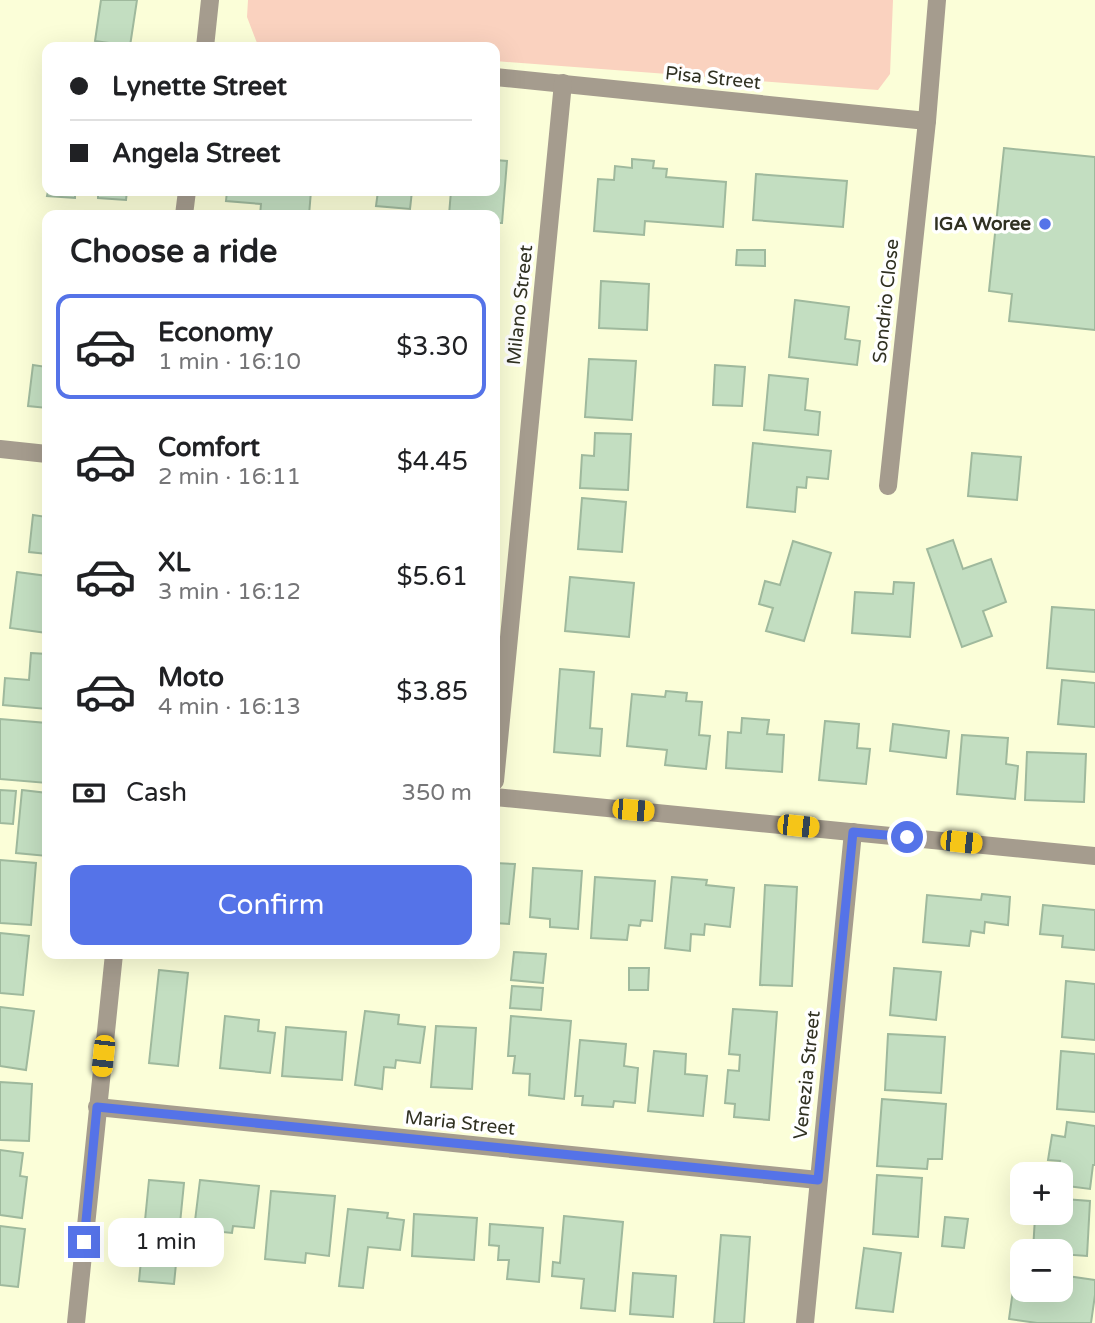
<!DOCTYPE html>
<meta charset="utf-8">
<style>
body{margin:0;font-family:"Varela Round",sans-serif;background:#f2f2f2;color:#202124;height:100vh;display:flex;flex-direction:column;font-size:26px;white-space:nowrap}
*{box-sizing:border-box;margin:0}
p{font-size:23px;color:#757577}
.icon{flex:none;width:38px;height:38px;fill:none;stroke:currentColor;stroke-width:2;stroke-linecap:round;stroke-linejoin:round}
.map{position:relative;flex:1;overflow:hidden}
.sheet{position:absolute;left:42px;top:210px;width:458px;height:749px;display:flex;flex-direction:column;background:#fff;border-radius:14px;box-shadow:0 7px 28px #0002}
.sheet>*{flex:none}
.banner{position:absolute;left:42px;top:42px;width:458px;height:154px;border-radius:14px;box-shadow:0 7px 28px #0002;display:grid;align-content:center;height:154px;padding:0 28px;background:#fff}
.buttons{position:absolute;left:1010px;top:1162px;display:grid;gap:14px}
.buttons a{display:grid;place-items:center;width:63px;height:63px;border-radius:14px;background:#fff;box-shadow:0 7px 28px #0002;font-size:35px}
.end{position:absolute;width:32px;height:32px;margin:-16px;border:9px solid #5573e8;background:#fff;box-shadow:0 0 0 4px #fff}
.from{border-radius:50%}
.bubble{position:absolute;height:49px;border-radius:14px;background:#fff;box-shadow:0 7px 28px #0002;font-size:23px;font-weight:600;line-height:49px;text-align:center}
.car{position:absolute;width:21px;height:42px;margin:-21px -10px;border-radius:9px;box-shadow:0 0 5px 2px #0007;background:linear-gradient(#f5c518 24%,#345 0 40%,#f5c518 0 76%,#345 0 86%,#f5c518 0)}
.banner b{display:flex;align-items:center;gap:24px;height:66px;font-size:26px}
.banner b+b{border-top:2px solid #e0e0e0}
.banner i{width:18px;height:18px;background:#202124}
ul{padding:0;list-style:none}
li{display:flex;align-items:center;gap:21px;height:105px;margin:0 14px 10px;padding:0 14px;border:4px solid transparent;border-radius:14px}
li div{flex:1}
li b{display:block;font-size:26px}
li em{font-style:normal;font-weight:600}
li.active{border-color:#5573e8}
li>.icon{width:63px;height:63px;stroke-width:1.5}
h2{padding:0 28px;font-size:32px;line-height:84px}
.pay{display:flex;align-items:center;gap:18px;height:77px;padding:0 28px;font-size:26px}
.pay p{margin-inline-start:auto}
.action{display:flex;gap:14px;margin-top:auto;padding:14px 28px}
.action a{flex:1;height:80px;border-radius:14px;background:#5573e8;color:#fff;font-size:28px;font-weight:600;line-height:80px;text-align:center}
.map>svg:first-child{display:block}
.green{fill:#fad2bf}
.building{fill:#c3dec1;stroke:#9fb99d;stroke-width:2}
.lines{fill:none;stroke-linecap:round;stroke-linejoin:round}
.minor{stroke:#a59c8e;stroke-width:18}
.tertiary{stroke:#a59c8e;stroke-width:18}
.route{stroke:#5573e8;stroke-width:9}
.poi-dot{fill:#5573e8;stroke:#fff;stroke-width:2.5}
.labels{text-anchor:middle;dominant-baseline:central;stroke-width:7;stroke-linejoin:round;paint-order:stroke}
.street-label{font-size:19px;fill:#303122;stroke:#fff}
.poi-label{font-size:19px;font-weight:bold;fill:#303122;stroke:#fff;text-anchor:end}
</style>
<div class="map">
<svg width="1095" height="1323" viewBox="0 0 1095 1323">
<rect width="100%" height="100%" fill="#fbfed8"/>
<!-- green -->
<polygon class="green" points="248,0 893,0 890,74 878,90 495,61 495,47 313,47 257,43 247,17"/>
<!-- building -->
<g class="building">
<polygon points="101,0 137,0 130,46 95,41"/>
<polygon points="1004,148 1095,157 1095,330 1009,321 1012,294 989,291"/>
<polygon points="632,159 654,161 653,168 667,169 666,177 726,182 723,227 645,221 644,235 594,231 598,179 614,180 615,166 632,168"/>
<polygon points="495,160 507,161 502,223 495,223 495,215 449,215 451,191 495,191"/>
<polygon points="756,174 847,181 843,227 753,220"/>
<polygon points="48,191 75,191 75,198 47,196"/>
<polygon points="98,191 127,191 126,200 98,198"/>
<polygon points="227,191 311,191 309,215 260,215 261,204 226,201"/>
<polygon points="378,191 412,191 410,209 376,206"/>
<polygon points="737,250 765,250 765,266 736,265"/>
<polygon points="601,281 649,284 647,330 599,328"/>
<polygon points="795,300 849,307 845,339 860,341 857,365 789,357"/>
<polygon points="589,359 636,361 632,420 585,417"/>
<polygon points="33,365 47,367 47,408 28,406"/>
<polygon points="715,365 745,367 742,406 713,405"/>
<polygon points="769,375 808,379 805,410 820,412 818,435 764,430"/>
<polygon points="595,433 631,434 628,490 580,488 582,455 594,456"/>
<polygon points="753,443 831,451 828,479 807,477 806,488 797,487 795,512 747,507"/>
<polygon points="972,453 1021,457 1017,500 968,496"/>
<polygon points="582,498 626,502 622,552 578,549"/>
<polygon points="33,515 47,517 47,554 29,552"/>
<polygon points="953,540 963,569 991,559 1006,602 983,611 992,636 962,647 927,549"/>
<polygon points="793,541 831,553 804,641 766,631 773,608 759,604 765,581 780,585"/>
<polygon points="17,572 47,576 47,633 10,628"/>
<polygon points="570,577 634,583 629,637 565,631"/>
<polygon points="894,582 914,583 910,637 852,633 855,592 893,594"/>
<polygon points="1052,607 1095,610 1095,672 1047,668"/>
<polygon points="31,653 47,654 47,709 3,705 5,678 29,680"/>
<polygon points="560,669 594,672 590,728 602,729 600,756 554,752"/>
<polygon points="1062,680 1095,683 1095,727 1058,724"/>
<polygon points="666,691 687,693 686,701 702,702 699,735 710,736 706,769 665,765 667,750 627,746 632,694 665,697"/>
<polygon points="742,718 769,720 767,734 784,735 782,772 726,768 728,732 741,733"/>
<polygon points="0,719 47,723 47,783 0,779"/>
<polygon points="825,721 859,724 857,748 870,749 866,784 819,780"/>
<polygon points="893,724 949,731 946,758 890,751"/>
<polygon points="962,735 1008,738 1006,764 1018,766 1015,799 957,794"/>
<polygon points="1027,752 1086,754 1084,802 1025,800"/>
<polygon points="0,790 16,791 13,824 0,823"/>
<polygon points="22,790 47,793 47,856 16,853"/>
<polygon points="0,860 36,863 31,925 0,923"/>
<polygon points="495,863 515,864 509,924 495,923"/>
<polygon points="533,868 582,871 578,929 550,927 550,919 530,917"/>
<polygon points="595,877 655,881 652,921 641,920 640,926 629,925 627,940 591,938"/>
<polygon points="672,877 707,880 706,885 734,888 730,927 705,924 704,935 691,934 690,951 665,948"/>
<polygon points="765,885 797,887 792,986 760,985"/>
<polygon points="982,894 1010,897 1008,925 985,922 984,933 971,931 969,946 923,942 927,895 981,900"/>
<polygon points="1043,905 1095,910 1095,950 1062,947 1063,936 1040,934"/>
<polygon points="0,933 29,936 23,995 0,993"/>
<polygon points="514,952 546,954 543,983 511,980"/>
<polygon points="629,968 649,968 648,990 629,990"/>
<polygon points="894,968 941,972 936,1020 890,1015"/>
<polygon points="159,970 188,973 178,1066 149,1063"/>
<polygon points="1066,981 1095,984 1095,1040 1062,1037"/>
<polygon points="512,986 543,988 541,1010 510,1008"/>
<polygon points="0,1007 34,1011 26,1070 0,1066"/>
<polygon points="733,1009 777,1012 769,1120 734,1117 735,1104 725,1103 728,1070 739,1071 740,1055 729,1054"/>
<polygon points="365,1011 399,1015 398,1024 425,1027 420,1063 396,1060 395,1068 384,1067 382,1089 355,1085"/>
<polygon points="225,1016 259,1020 258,1031 275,1033 270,1073 220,1068"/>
<polygon points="511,1016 571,1021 564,1099 529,1095 530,1074 513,1073 515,1056 508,1056"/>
<polygon points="436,1026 476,1028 472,1089 431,1087"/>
<polygon points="286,1027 346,1032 342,1080 282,1076"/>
<polygon points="888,1034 945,1037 941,1093 885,1090"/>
<polygon points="580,1040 626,1044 624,1066 638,1068 635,1103 614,1101 613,1107 582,1105 583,1096 575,1096"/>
<polygon points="654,1051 686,1054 685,1074 707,1076 703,1116 648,1111"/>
<polygon points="1061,1051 1095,1054 1095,1112 1057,1109"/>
<polygon points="0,1082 32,1084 29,1141 0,1140"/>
<polygon points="882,1099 946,1104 942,1159 928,1159 927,1169 877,1166"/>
<polygon points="1067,1122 1095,1126 1095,1165 1093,1165 1090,1189 1060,1185 1060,1174 1058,1174 1060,1161 1048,1160 1052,1135 1065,1137"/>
<polygon points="0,1150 23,1153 20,1176 27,1177 22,1218 0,1215"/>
<polygon points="877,1175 922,1178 918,1237 873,1234"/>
<polygon points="149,1180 184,1183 174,1284 139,1281"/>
<polygon points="200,1180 259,1186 254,1228 233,1226 232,1233 194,1229"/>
<polygon points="271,1191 335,1196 329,1256 306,1253 305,1263 265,1259"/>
<polygon points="1064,1199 1090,1201 1087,1256 1060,1254 1060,1251 1033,1251 1035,1217 1063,1218"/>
<polygon points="348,1209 388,1213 387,1218 404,1220 400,1250 368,1247 363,1288 339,1286"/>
<polygon points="414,1214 477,1218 474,1260 412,1256"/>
<polygon points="564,1216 623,1222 615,1311 581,1308 584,1279 552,1276 553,1262 560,1263"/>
<polygon points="945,1217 968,1219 964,1248 942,1246"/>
<polygon points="490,1224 543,1228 539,1282 507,1279 509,1260 498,1260 499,1246 489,1245"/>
<polygon points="0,1226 25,1229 18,1287 0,1285"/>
<polygon points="721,1235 750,1237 744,1323 714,1323"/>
<polygon points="864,1248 901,1253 893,1312 856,1308"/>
<polygon points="1016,1269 1022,1270 1022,1290 1060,1290 1060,1275 1095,1280 1095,1295 1091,1323 1037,1323 1009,1319"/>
<polygon points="633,1273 676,1276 673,1317 630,1314"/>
</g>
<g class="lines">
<!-- minor -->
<g class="minor">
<polyline points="495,77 927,121"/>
<polyline points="0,449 47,454"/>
<polyline points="888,486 927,121 937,0"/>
<polyline points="495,781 563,83"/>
<polyline points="495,797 1095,856"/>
<polyline points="97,1107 818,1180"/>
<polyline points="805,1323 853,832"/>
</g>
<!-- tertiary -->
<g class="tertiary">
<polyline points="205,47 210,0"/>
<polyline points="184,215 187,191"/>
<polyline points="76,1323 114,954"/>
</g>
</g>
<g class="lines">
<!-- route -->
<polyline class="route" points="84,1242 97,1107 818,1180 853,832 907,837"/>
</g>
<!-- markers -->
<circle class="poi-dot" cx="1045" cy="224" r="7"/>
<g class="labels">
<!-- street labels -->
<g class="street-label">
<text transform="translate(713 78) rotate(6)">Pisa Street</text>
<text transform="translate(886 301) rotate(-84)">Sondrio Close</text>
<text transform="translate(520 305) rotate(-84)">Milano Street</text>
<text transform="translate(807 1075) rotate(-84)">Venezia Street</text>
<text transform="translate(460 1123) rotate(6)">Maria Street</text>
</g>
<!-- poi labels -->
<g class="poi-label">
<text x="1031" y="224">IGA Woree</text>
</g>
</g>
</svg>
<div class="buttons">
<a>+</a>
<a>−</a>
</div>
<i class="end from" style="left:907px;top:837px"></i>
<i class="end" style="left:84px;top:1242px"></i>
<div class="bubble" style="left:108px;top:1218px;width:116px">1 min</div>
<i class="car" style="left:633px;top:810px;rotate:95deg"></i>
<i class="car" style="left:798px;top:826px;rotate:96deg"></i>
<i class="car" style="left:961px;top:842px;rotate:96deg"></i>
<i class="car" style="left:103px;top:1056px;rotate:186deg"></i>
<div class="banner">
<b><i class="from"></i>Lynette Street</b>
<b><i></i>Angela Street</b>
</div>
<section class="sheet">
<h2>Choose a ride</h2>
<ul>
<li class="active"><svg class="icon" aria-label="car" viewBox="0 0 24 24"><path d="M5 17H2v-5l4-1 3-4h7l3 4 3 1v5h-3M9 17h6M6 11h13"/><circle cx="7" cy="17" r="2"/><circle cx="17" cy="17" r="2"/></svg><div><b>Economy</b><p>1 min · 16:10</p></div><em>$3.30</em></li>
<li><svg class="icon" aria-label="car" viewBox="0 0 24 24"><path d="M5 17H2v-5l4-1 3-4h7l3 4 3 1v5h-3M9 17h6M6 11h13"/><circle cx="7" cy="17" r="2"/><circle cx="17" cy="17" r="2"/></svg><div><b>Comfort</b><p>2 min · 16:11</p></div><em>$4.45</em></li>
<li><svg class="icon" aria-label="car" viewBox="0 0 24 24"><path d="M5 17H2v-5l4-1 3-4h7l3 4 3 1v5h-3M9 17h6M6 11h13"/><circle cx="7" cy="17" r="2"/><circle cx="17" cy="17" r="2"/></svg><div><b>XL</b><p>3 min · 16:12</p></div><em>$5.61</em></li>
<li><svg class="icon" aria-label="car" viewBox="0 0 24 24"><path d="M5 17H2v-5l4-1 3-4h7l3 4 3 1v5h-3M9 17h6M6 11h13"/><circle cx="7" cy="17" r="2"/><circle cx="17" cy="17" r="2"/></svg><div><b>Moto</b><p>4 min · 16:13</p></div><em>$3.85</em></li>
</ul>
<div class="pay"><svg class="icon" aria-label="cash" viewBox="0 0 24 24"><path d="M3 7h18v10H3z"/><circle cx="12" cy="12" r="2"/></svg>Cash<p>350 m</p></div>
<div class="action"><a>Confirm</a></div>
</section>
</div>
